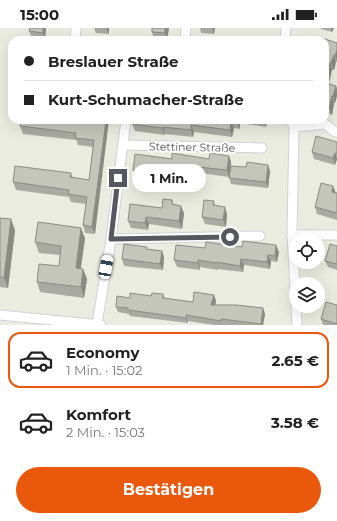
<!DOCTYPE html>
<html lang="de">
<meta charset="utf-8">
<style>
body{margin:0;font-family:Montserrat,sans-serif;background:#f6f6f6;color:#222;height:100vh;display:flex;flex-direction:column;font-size:15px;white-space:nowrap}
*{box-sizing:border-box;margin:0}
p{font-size:13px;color:#767676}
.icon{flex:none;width:22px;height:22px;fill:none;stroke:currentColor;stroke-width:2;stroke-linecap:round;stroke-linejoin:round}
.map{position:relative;height:297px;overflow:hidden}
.side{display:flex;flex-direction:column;background:#fff;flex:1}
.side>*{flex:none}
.guide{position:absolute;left:8px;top:8px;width:321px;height:88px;border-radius:12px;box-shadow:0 4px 16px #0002;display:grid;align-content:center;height:88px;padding:0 16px;background:#fff}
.controls{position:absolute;left:289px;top:205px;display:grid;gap:8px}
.controls a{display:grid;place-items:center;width:36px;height:36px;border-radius:50%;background:#fff;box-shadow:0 4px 16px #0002;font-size:20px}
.end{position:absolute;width:18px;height:18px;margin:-9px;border:5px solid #575761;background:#fff;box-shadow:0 0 0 2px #fff}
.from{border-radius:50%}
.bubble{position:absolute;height:28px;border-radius:14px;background:#fff;box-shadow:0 4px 16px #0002;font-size:13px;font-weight:700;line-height:28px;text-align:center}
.car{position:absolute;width:12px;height:24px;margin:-12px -6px;border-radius:5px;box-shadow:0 0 3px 1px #0007;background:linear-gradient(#fff 24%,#345 0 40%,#fff 0 76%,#345 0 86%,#fff 0)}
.guide b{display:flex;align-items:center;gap:14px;height:38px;font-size:15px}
.guide b+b{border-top:1px solid #e0e0e0}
.guide i{width:10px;height:10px;background:#222}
ul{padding:7px 0 0;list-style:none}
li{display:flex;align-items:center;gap:12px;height:56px;margin:0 8px 6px;padding:0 8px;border:2px solid transparent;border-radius:12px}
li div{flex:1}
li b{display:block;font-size:15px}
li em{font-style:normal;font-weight:700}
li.active{border-color:#ea580c}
li>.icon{width:36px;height:36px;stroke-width:1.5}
.button{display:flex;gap:8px;margin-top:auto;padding:8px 16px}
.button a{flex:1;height:46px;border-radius:24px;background:#ea580c;color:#fff;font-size:16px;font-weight:700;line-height:46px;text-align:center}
.status{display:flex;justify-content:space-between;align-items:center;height:28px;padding:0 20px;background:#fff;direction:ltr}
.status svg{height:11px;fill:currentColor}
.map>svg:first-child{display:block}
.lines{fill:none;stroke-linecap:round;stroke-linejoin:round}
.street-casing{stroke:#d2d1da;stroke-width:11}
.street{stroke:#fff;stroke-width:9}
.wall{fill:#a9aaa1}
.shaded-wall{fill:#8a8b83}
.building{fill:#c5c6bb;stroke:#8a8b83}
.route{stroke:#575761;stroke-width:5}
.labels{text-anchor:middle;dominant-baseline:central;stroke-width:4;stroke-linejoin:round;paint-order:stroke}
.street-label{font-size:11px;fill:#575761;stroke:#fff}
</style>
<div class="status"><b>15:00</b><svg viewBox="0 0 49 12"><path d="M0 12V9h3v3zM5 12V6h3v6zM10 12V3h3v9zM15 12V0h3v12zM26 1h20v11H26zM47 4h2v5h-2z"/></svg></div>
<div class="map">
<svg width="337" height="297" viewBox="0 0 337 297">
<rect width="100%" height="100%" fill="#e9ecde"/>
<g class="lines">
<defs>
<g id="street">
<polyline points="75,12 76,0"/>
<polyline points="185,12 186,0"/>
<polyline points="285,12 286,0"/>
<polyline points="291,92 294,99 292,207 296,276"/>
<polyline points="294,99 325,96 335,104 337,104"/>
<polyline points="123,117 262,120"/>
<polyline points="292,207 337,207"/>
<polyline points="111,211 260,208"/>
<polyline points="296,278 297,297"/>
<polyline points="0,287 101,297"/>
<polyline points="97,296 111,211 126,92"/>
</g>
</defs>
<!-- street casing -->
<use href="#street" class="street-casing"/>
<!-- street -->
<use href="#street" class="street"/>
</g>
<!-- wall -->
<g class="wall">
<polygon points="46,0 45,11 32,10 29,3"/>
<polygon points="94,0 109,0 109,6 96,5"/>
<polygon points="169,0 167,12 154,11 152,4"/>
<polygon points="200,0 215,0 214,6 201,5"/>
<polygon points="320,0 334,0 332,4 321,1"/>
<polygon points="325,12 337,15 337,34 336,34 334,42 332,42 329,56 336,58 337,62 337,68 335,75 334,75 332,87 325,85"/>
<polygon points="21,92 79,92 80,93 96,95 95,206 85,205 83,197 86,176 71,174 69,169 16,162 13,154 71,145 73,150 89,152 93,119 78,117 76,112 23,106 20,98"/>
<polygon points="133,92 267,92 266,99 241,95 240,93 240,101 234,100 232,109 194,104 193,109 165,106 165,107 135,103 132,96"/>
<polygon points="337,114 337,131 335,137 314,131 312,124"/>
<polygon points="229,128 231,134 231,138 246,139 268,137 270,143 268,160 231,156 229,149 200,145 199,153 191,152 190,150 153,145 153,151 135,149 133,142 172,131 209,131"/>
<polygon points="333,158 335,165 337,165 337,192 317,186 315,179"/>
<polygon points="172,172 174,177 184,185 182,201 149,196 148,202 131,200 128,193 162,180"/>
<polygon points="214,173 215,178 227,186 226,199 205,196 202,189"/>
<polygon points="0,190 15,202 8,260 0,259"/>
<polygon points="85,210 81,241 83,241 87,251 84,270 40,264 37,254 59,238 60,227 39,225 35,214"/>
<polygon points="337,218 337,242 328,239 325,233"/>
<polygon points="205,220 279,224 277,234 271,233 270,241 244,237 243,244 218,241 218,242 200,239 200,242 177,239 174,232"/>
<polygon points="148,221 162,223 164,229 163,242 124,238 122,231"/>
<polygon points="163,266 165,270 193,274 214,267 216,273 215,277 263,280 265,286 263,297 214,297 188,293 188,295 130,288 129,286 118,284 116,279 130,270"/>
<polygon points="337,277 337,297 323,297 321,291"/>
</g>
<!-- shaded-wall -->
<g class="shaded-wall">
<polygon points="43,0 46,0 45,11 43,5"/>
<polygon points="106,0 109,0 109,6"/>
<polygon points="165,0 169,0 167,12 165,5"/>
<polygon points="212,0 215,0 214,6"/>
<polygon points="331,0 334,0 332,4"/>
<polygon points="337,22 337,32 335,28"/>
<polygon points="334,27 336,34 334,42 331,35"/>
<polygon points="330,35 332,42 327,61 325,56 325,53"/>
<polygon points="336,58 337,62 337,68 335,75 333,68"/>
<polygon points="332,68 334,75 332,87 329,80"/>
<polygon points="106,92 109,92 95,206 92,199"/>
<polygon points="237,92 240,92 240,101 237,94"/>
<polygon points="264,92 267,92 266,99"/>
<polygon points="231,93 234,100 232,109 230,102"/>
<polygon points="191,97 194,104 193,109 191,102"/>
<polygon points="163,99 165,106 165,107 162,100"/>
<polygon points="335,125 337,131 335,137 333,130"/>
<polygon points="229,128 231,134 229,149 227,142"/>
<polygon points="268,137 270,143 268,160 266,154"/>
<polygon points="151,138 153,145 153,151 150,144"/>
<polygon points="198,139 200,145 199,153 197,147"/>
<polygon points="333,158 336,165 332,164"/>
<polygon points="181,178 184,185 182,201 179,193"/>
<polygon points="225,179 227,186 226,199 223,192"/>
<polygon points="146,189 149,196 148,202 145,195"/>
<polygon points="11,191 15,202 8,260 4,250"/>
<polygon points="81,200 85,210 79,250 76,240"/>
<polygon points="276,217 279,224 277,234 275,228"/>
<polygon points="162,223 164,229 163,242 160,236"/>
<polygon points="268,227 271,233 270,241 267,234"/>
<polygon points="241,231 244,237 243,244 240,238"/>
<polygon points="198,232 200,239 200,242 198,235"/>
<polygon points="83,241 87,251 84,270 81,259"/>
<polygon points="214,267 216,273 214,283 211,277"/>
<polygon points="263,280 265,286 263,297 261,297"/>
<polygon points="186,287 188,293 188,295 186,290"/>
</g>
<!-- building -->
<g class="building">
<polygon points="30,0 43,0 43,5 29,3"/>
<polygon points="152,0 165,0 165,5 152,4"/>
<polygon points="322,10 337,15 337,22 335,28 334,27 331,35 330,35 325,53 325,12 322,12"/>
<polygon points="325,55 336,58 333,68 332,68 329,80 325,79"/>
<polygon points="21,92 78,92 78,93 96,95 96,92 106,92 92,199 83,197 87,169 68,166 69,162 13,154 15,138 71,145 70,149 89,152 94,112 75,110 76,105 20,98"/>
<polygon points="133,92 237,92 237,94 231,93 230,102 191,97 191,102 163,99 162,100 132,96"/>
<polygon points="316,108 337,114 337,125 335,125 333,130 312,124"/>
<polygon points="172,125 209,131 210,125 229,128 227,142 198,139 197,147 188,146 188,144 151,138 150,144 133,142 135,126 172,131"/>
<polygon points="247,134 268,137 266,154 229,150 231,138 246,139"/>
<polygon points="321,155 333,158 332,164 337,165 337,185 315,179"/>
<polygon points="163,171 172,172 172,176 181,178 179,193 146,189 145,195 128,193 130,176 162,180"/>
<polygon points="204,172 214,173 213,177 225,179 223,192 202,189"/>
<polygon points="0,190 11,191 4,250 0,249"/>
<polygon points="38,194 81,200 76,240 83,241 81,259 37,254 39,236 59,238 61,218 35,214"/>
<polygon points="243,213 276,217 275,228 268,227 267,234 241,231 240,238 216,234 216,235 198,232 198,235 174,232 176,217 205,220 206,214 242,219"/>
<polygon points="124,216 147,219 146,221 162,223 160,236 122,231"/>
<polygon points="330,216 337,218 337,236 325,233"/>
<polygon points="194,264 214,267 211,277 236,277 263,280 261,296 221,291 221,293 186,287 186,290 128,282 128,280 116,279 117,268 130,270 130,265 151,268 152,265 163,266 163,270 193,274"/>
<polygon points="326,274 337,277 337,296 321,291"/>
</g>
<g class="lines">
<!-- route -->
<polyline class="route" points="118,150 111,211 230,209"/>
</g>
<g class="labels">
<!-- street labels -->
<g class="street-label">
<text transform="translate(192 119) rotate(1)">Stettiner Straße</text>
</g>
</g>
</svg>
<div class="controls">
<a><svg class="icon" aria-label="locate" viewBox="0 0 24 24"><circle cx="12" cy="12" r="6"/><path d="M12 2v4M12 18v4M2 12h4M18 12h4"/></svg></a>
<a><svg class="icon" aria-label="layers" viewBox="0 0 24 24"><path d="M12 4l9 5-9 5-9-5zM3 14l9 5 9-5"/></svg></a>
</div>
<i class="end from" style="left:230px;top:209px"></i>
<i class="end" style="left:118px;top:150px"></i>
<div class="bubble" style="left:132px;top:136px;width:74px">1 Min.</div>
<i class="car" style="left:106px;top:239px;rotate:10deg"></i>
<div class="guide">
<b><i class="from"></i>Breslauer Straße</b>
<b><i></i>Kurt-Schumacher-Straße</b>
</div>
</div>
<section class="side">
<ul>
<li class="active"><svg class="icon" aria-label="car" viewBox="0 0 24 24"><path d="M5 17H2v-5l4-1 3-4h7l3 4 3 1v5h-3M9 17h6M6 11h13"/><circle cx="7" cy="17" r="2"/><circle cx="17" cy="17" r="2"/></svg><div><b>Economy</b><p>1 Min. · 15:02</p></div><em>2.65 €</em></li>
<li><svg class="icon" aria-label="car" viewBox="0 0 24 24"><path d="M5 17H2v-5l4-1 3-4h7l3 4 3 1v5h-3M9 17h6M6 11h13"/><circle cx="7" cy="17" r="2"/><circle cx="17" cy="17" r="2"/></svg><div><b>Komfort</b><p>2 Min. · 15:03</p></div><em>3.58 €</em></li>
</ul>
<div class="button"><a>Bestätigen</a></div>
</section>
